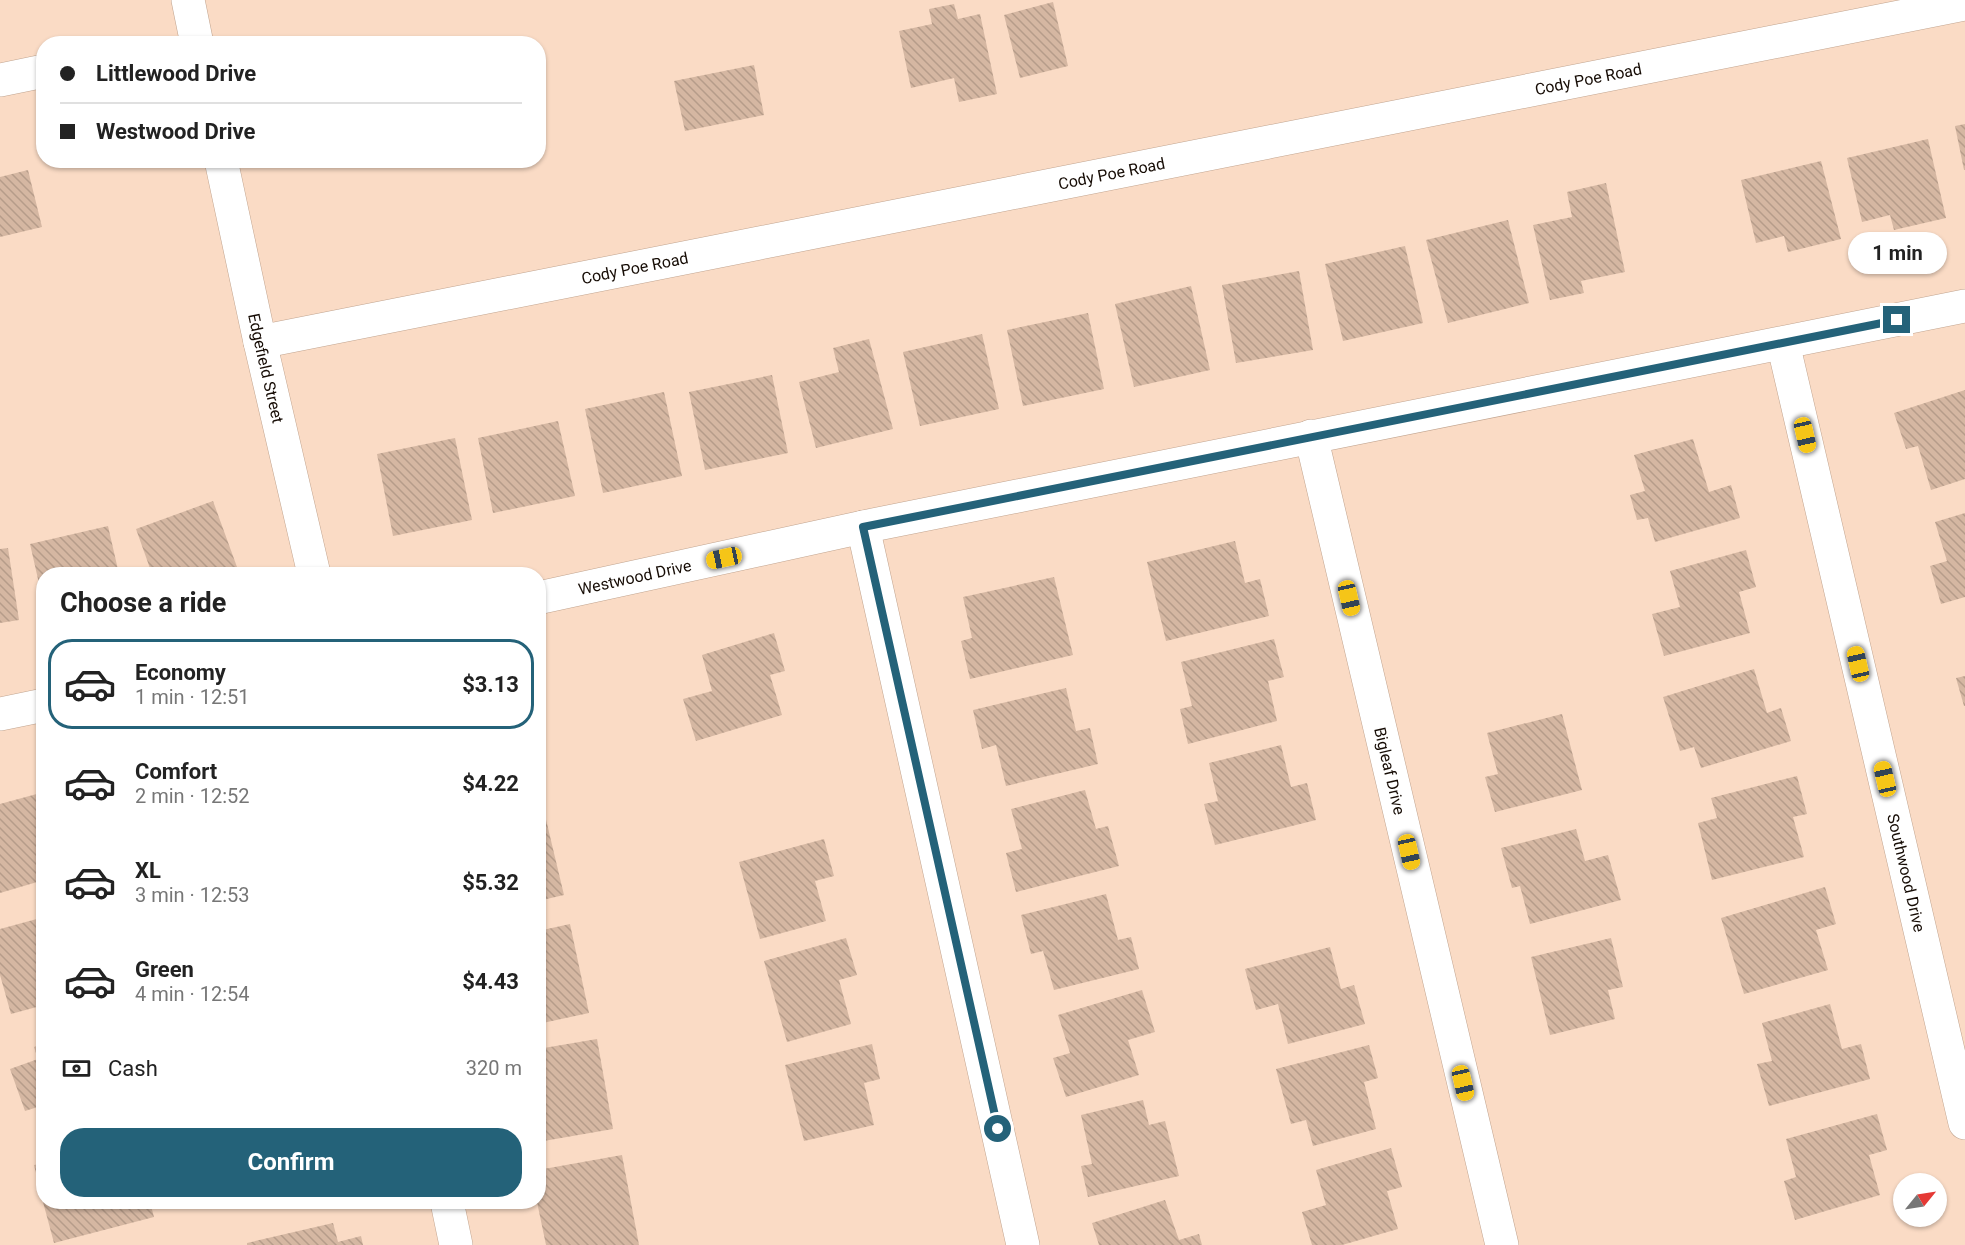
<!DOCTYPE html>
<meta charset="utf-8">
<style>
body{margin:0;font-family:Roboto,sans-serif;background:#f2f2f2;color:#222;height:100vh;display:flex;flex-direction:column;font-size:22px;white-space:nowrap}
*{box-sizing:border-box;margin:0}
p{font-size:20px;color:#767676}
.icon{flex:none;width:33px;height:33px;fill:none;stroke:currentColor;stroke-width:2;stroke-linecap:round;stroke-linejoin:round}
.map{position:relative;flex:1;overflow:hidden}
.sheet{position:absolute;left:36px;top:567px;width:510px;height:642px;display:flex;flex-direction:column;background:#fff;border-radius:24px;box-shadow:0 2px 4px #0004}
.sheet>*{flex:none}
.guide{position:absolute;left:36px;top:36px;width:510px;height:132px;border-radius:24px;box-shadow:0 2px 4px #0004;display:grid;align-content:center;height:132px;padding:0 24px;background:#fff}
.needle{width:39px;rotate:60deg}
.controls{position:absolute;left:1893px;top:1173px;display:grid;gap:12px}
.controls a{display:grid;place-items:center;width:54px;height:54px;border-radius:50%;background:#fff;box-shadow:0 2px 4px #0004;font-size:30px}
.end{position:absolute;width:27px;height:27px;margin:-14px;border:8px solid #246279;background:#fff;box-shadow:0 0 0 3px #fff}
.from{border-radius:50%}
.bubble{position:absolute;height:42px;border-radius:21px;background:#fff;box-shadow:0 2px 4px #0004;font-size:20px;font-weight:700;line-height:42px;text-align:center}
.car{position:absolute;width:18px;height:36px;margin:-18px -9px;border-radius:8px;box-shadow:0 0 4px 2px #0007;background:linear-gradient(#f5c518 24%,#345 0 40%,#f5c518 0 76%,#345 0 86%,#f5c518 0)}
.guide b{display:flex;align-items:center;gap:21px;height:57px;font-size:22px}
.guide b+b{border-top:2px solid #e0e0e0}
.guide i{width:15px;height:15px;background:#222}
ul{padding:0;list-style:none}
li{display:flex;align-items:center;gap:18px;height:90px;margin:0 12px 9px;padding:0 12px;border:3px solid transparent;border-radius:24px}
li div{flex:1}
li b{display:block;font-size:22px}
li em{font-style:normal;font-weight:700}
li.on{border-color:#246279}
li>.icon{width:54px;height:54px;stroke-width:1.5}
h2{padding:0 24px;font-size:27px;line-height:72px}
.pay{display:flex;align-items:center;gap:15px;height:66px;padding:0 24px;font-size:22px}
.pay p{margin-inline-start:auto}
.action{display:flex;gap:12px;margin-top:auto;padding:12px 24px}
.action a{flex:1;height:69px;border-radius:24px;background:#246279;color:#fff;font-size:24px;font-weight:700;line-height:69px;text-align:center}
.map>svg:first-child{display:block}
.building{fill:url(#building-back-hatch)}
.lines{fill:none;stroke-linecap:round;stroke-linejoin:round}
.street-casing{stroke:#c1a48f;stroke-width:34}
.street{stroke:#fff;stroke-width:33}
.route{stroke:#246279;stroke-width:8}
.labels{text-anchor:middle;dominant-baseline:central;stroke-width:6;stroke-linejoin:round;paint-order:stroke}
.street-label{font-size:16px;fill:#160c05;stroke:#feebdd}
</style>
<div class="map">
<svg width="1965" height="1245" viewBox="0 0 1965 1245">
<defs>
<pattern id="building-back-hatch" width="6" height="6" patternUnits="userSpaceOnUse" patternTransform="scale(1.5)"><rect width="6" height="6" fill="#d5b7a2"/><path d="M-1 5l2 2M0 0l6 6M5-1l2 2" fill="none" stroke="#b69c8a"/></pattern>
</defs>
<rect width="100%" height="100%" fill="#fadbc5"/>
<!-- building -->
<g class="building">
<polygon points="1053,2 1068,66 1020,78 1004,15"/>
<polygon points="954,4 958,19 980,14 997,94 959,102 954,78 911,88 899,31 932,24 929,9"/>
<polygon points="754,65 764,115 685,131 674,81"/>
<polygon points="1965,124 1965,170 1964,170 1955,126"/>
<polygon points="1928,139 1946,218 1894,230 1890,215 1862,222 1847,158"/>
<polygon points="1821,161 1841,239 1788,252 1784,236 1756,243 1741,180"/>
<polygon points="28,170 42,227 0,237 0,177"/>
<polygon points="1606,183 1625,272 1581,281 1584,293 1550,300 1533,225 1572,217 1567,192"/>
<polygon points="1508,220 1529,303 1448,323 1426,240"/>
<polygon points="1405,246 1423,323 1343,341 1325,264"/>
<polygon points="1299,271 1313,350 1236,363 1222,285"/>
<polygon points="1191,286 1210,370 1134,387 1115,304"/>
<polygon points="1088,313 1104,389 1023,406 1007,330"/>
<polygon points="982,334 999,409 920,426 903,352"/>
<polygon points="869,339 893,429 816,448 799,382 839,372 833,348"/>
<polygon points="772,375 788,453 705,470 689,392"/>
<polygon points="1965,390 1965,479 1931,490 1918,446 1906,449 1894,413"/>
<polygon points="664,392 682,476 603,493 585,409"/>
<polygon points="558,421 575,496 493,513 478,438"/>
<polygon points="455,438 472,520 393,536 377,454"/>
<polygon points="1693,439 1709,492 1731,485 1740,518 1655,542 1648,518 1637,520 1630,495 1645,491 1634,455"/>
<polygon points="213,501 237,567 215,574 152,574 136,529"/>
<polygon points="1965,513 1965,597 1941,604 1930,566 1947,561 1935,522"/>
<polygon points="108,526 119,574 44,574 43,601 30,544"/>
<polygon points="1235,541 1245,583 1260,579 1269,616 1166,641 1147,562"/>
<polygon points="8,548 19,620 0,623 0,549"/>
<polygon points="1746,550 1756,587 1739,592 1750,633 1664,656 1652,614 1680,607 1670,571"/>
<polygon points="1054,577 1073,655 970,679 961,641 972,638 963,597"/>
<polygon points="774,633 785,671 770,675 782,715 696,741 683,699 712,691 702,655"/>
<polygon points="1274,639 1284,677 1268,681 1277,721 1188,744 1180,709 1192,706 1181,662"/>
<polygon points="1754,669 1767,713 1781,708 1791,741 1701,768 1694,747 1680,751 1663,697"/>
<polygon points="1965,676 1965,706 1964,706 1956,678"/>
<polygon points="1066,688 1076,731 1090,728 1098,764 1006,786 996,745 982,749 973,710"/>
<polygon points="1562,714 1582,790 1495,812 1485,777 1498,774 1487,733"/>
<polygon points="1281,745 1291,787 1307,783 1316,820 1215,845 1204,804 1218,801 1209,763"/>
<polygon points="1797,776 1807,814 1793,817 1804,857 1712,880 1698,823 1717,818 1711,798"/>
<polygon points="1085,790 1096,829 1108,826 1119,866 1016,892 1006,853 1022,849 1011,809"/>
<polygon points="44,792 44,880 0,893 0,804"/>
<polygon points="543,807 564,895 538,901 538,808"/>
<polygon points="1576,829 1585,861 1608,855 1621,900 1530,924 1520,886 1512,888 1501,848"/>
<polygon points="824,839 834,876 815,881 826,921 760,939 739,862"/>
<polygon points="1825,887 1836,924 1816,930 1828,970 1744,994 1721,918"/>
<polygon points="1106,894 1118,940 1131,937 1139,969 1054,990 1043,951 1031,954 1021,915"/>
<polygon points="44,917 44,1005 11,1014 0,975 0,929"/>
<polygon points="570,924 589,1013 538,1024 538,931"/>
<polygon points="846,938 857,975 839,980 851,1024 787,1042 764,961"/>
<polygon points="1611,938 1623,987 1608,990 1615,1019 1550,1035 1531,957"/>
<polygon points="1330,947 1341,989 1354,985 1365,1024 1288,1044 1278,1004 1256,1010 1245,969"/>
<polygon points="1142,990 1155,1032 1128,1040 1139,1075 1066,1097 1053,1058 1070,1053 1058,1015"/>
<polygon points="1830,1004 1842,1049 1861,1044 1870,1079 1769,1106 1757,1064 1772,1061 1762,1023"/>
<polygon points="597,1039 613,1129 538,1142 538,1049"/>
<polygon points="44,1043 44,1105 25,1111 10,1069 38,1059 34,1047"/>
<polygon points="872,1044 880,1079 864,1083 874,1125 804,1141 785,1065"/>
<polygon points="1369,1045 1378,1078 1364,1082 1376,1129 1313,1146 1306,1120 1291,1124 1276,1069"/>
<polygon points="1143,1100 1149,1125 1165,1121 1179,1176 1088,1197 1081,1166 1092,1164 1081,1115"/>
<polygon points="1877,1114 1887,1150 1869,1155 1880,1195 1795,1220 1784,1181 1796,1177 1786,1139"/>
<polygon points="1391,1148 1402,1187 1387,1191 1398,1229 1342,1245 1312,1245 1302,1212 1326,1205 1316,1170"/>
<polygon points="622,1155 639,1245 546,1245 537,1202 538,1170"/>
<polygon points="44,1163 44,1201 43,1201 34,1165"/>
<polygon points="1165,1200 1179,1240 1199,1234 1202,1245 1099,1245 1092,1223"/>
<polygon points="43,1202 150,1202 154,1217 54,1243"/>
<polygon points="248,1202 262,1202 249,1206"/>
<polygon points="333,1223 338,1242 361,1236 363,1245 247,1245 247,1243"/>
</g>
<g class="lines">
<defs>
<g id="street">
<polyline points="188,0 197,44"/>
<polyline points="0,80 44,71"/>
<path id="s1" d="M221 160 260 342 314 574"/>
<path id="s2" d="M260 342 1965 4"/>
<path id="s3" d="M1783 343 1965 1123"/>
<path id="s4" d="M1311 436 1502 1245"/>
<polyline points="863,527 1023,1245"/>
<path id="s5" d="M538 598 863 527 1965 306"/>
<polyline points="0,714 44,705"/>
<polyline points="447,1202 456,1245"/>
</g>
</defs>
<!-- street casing -->
<use href="#street" class="street-casing"/>
<!-- street -->
<use href="#street" class="street"/>
</g>
<g class="lines">
<!-- route -->
<polyline class="route" points="998,1129 863,527 1897,320"/>
</g>
<g class="labels">
<!-- street labels -->
<g class="street-label">
<text stroke="none"><textPath href="#s2" startOffset="1354">Cody Poe Road</textPath></text>
<text stroke="none"><textPath href="#s2" startOffset="868">Cody Poe Road</textPath></text>
<text stroke="none"><textPath href="#s2" startOffset="382">Cody Poe Road</textPath></text>
<text stroke="none"><textPath href="#s1" startOffset="213">Edgefield Street</textPath></text>
<text stroke="none"><textPath href="#s5" startOffset="99">Westwood Drive</textPath></text>
<text stroke="none"><textPath href="#s4" startOffset="344">Bigleaf Drive</textPath></text>
<text stroke="none"><textPath href="#s3" startOffset="544">Southwood Drive</textPath></text>
</g>
</g>
</svg>
<div class="controls">
<a><svg class="needle" viewBox="-14 -14 28 28"><path d="M0-13l5 13h-10z" fill="#e53935"/><path d="M0 13l5-13h-10z" fill="#767676"/></svg></a>
</div>
<i class="end from" style="left:998px;top:1129px"></i>
<i class="end" style="left:1897px;top:320px"></i>
<div class="bubble" style="left:1848px;top:232px;width:99px">1 min</div>
<i class="car" style="left:1805px;top:435px;rotate:167deg"></i>
<i class="car" style="left:724px;top:558px;rotate:258deg"></i>
<i class="car" style="left:1349px;top:598px;rotate:167deg"></i>
<i class="car" style="left:1858px;top:664px;rotate:347deg"></i>
<i class="car" style="left:1885px;top:779px;rotate:347deg"></i>
<i class="car" style="left:1409px;top:852px;rotate:167deg"></i>
<i class="car" style="left:1463px;top:1083px;rotate:167deg"></i>
<div class="guide">
<b><i class="from"></i>Littlewood Drive</b>
<b><i></i>Westwood Drive</b>
</div>
<section class="sheet">
<h2>Choose a ride</h2>
<ul>
<li class="on"><svg class="icon" aria-label="car" viewBox="0 0 24 24"><path d="M5 17H2v-5l4-1 3-4h7l3 4 3 1v5h-3M9 17h6M6 11h13"/><circle cx="7" cy="17" r="2"/><circle cx="17" cy="17" r="2"/></svg><div><b>Economy</b><p>1 min · 12:51</p></div><em>$3.13</em></li>
<li><svg class="icon" aria-label="car" viewBox="0 0 24 24"><path d="M5 17H2v-5l4-1 3-4h7l3 4 3 1v5h-3M9 17h6M6 11h13"/><circle cx="7" cy="17" r="2"/><circle cx="17" cy="17" r="2"/></svg><div><b>Comfort</b><p>2 min · 12:52</p></div><em>$4.22</em></li>
<li><svg class="icon" aria-label="car" viewBox="0 0 24 24"><path d="M5 17H2v-5l4-1 3-4h7l3 4 3 1v5h-3M9 17h6M6 11h13"/><circle cx="7" cy="17" r="2"/><circle cx="17" cy="17" r="2"/></svg><div><b>XL</b><p>3 min · 12:53</p></div><em>$5.32</em></li>
<li><svg class="icon" aria-label="car" viewBox="0 0 24 24"><path d="M5 17H2v-5l4-1 3-4h7l3 4 3 1v5h-3M9 17h6M6 11h13"/><circle cx="7" cy="17" r="2"/><circle cx="17" cy="17" r="2"/></svg><div><b>Green</b><p>4 min · 12:54</p></div><em>$4.43</em></li>
</ul>
<div class="pay"><svg class="icon" aria-label="cash" viewBox="0 0 24 24"><path d="M3 7h18v10H3z"/><circle cx="12" cy="12" r="2"/></svg>Cash<p>320 m</p></div>
<div class="action"><a>Confirm</a></div>
</section>
</div>
